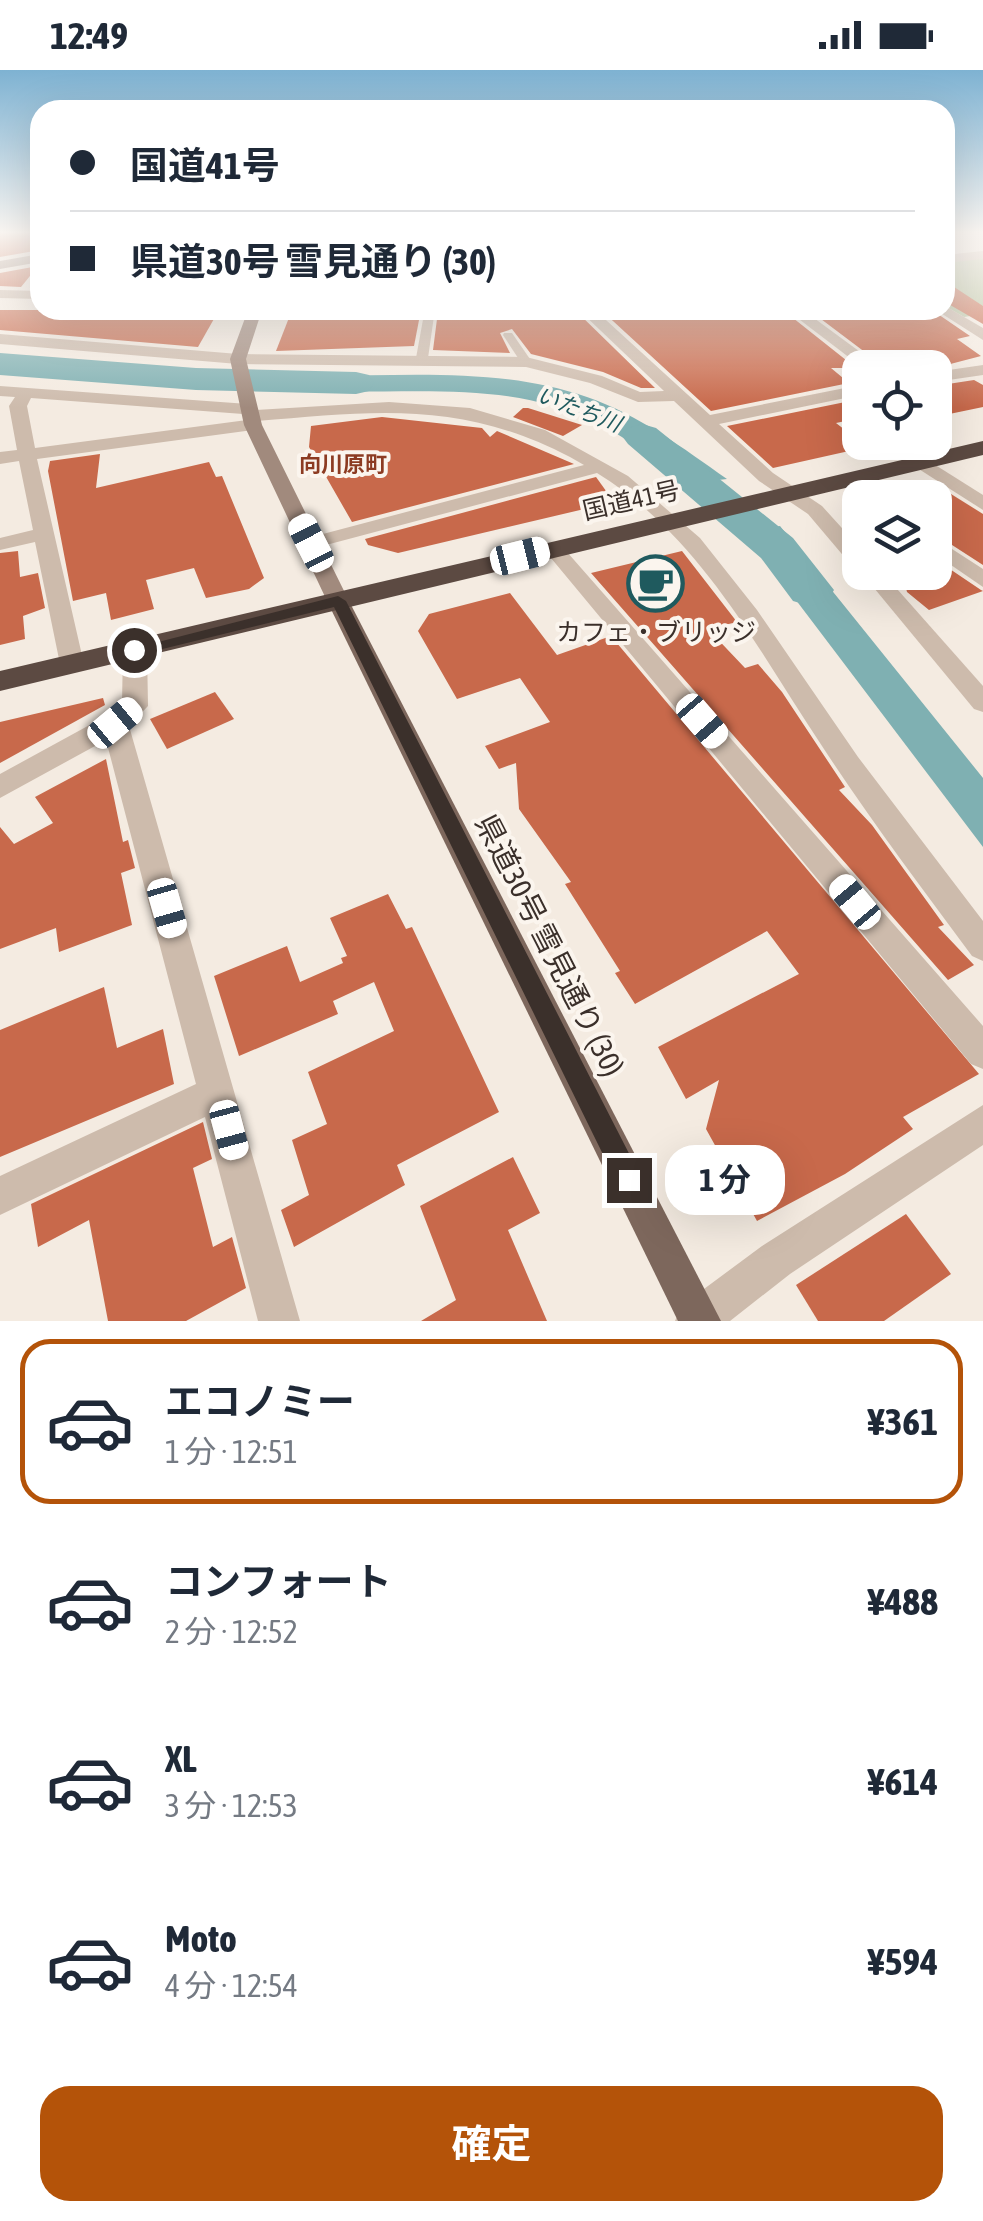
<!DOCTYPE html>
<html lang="ja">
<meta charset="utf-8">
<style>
body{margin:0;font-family:"Asap Condensed","Noto Sans JP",sans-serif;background:#f2f2f3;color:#1f2937;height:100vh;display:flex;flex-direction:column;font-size:38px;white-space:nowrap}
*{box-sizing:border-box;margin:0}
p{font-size:32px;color:#747a83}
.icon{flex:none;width:55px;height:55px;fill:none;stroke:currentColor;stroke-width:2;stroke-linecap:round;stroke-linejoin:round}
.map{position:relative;height:1251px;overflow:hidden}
.sheet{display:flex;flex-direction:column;background:#fff;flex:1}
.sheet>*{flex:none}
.top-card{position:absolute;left:30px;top:30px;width:925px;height:220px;border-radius:30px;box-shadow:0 10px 40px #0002;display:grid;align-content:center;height:220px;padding:0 40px;background:#fff}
.tools{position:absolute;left:842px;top:280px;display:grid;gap:20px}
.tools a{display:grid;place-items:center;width:110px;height:110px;border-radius:20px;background:#fff;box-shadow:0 10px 40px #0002;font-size:50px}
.end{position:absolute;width:45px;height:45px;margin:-22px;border:12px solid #3b302b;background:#fff;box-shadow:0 0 0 5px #fff}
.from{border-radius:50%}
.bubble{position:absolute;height:70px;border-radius:30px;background:#fff;box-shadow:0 10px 40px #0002;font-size:32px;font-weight:700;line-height:70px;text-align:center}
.car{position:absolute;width:30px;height:60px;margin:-30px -15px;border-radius:12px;box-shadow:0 0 8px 2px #0007;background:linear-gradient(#fff 24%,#345 0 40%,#fff 0 76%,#345 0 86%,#fff 0)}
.top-card b{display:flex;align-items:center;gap:35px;height:95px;font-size:38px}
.top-card b+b{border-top:2px solid #e0e1e3}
.top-card i{width:25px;height:25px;background:#1f2937}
ul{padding:18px 0 0;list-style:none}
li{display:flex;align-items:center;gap:30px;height:165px;margin:0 20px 15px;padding:0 20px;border:5px solid transparent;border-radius:30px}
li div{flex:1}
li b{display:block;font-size:38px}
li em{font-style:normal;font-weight:700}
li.current{border-color:#b45309}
li>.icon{width:90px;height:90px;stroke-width:1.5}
.button{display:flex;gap:20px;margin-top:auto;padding:20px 40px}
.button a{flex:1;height:115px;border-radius:30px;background:#b45309;color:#fff;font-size:40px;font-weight:700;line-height:115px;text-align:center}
.status{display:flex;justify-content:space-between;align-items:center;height:70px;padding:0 50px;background:#fff;direction:ltr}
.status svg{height:28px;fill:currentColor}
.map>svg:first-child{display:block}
.green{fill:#b8c4a0}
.water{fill:#7fb0b2}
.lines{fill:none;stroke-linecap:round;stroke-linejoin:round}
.river{fill:#7fb0b2;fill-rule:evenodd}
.building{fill:#c8694b}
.lane{fill:#cdbbac;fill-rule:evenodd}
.street{fill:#cdbbac;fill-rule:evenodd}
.secondary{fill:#a18a7d;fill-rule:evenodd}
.primary{fill:#7d675c;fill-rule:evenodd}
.highway{fill:#5c4a42;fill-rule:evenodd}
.route{fill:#3b302b}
.labels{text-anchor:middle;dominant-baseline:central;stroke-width:8;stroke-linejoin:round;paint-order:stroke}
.far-water-label{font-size:22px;font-style:italic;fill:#1f5a5e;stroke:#fbf5ee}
.far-neighbourhood-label{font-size:22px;font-weight:bold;fill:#8c3b22;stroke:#fbf5ee}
.street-label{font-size:25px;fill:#3b302b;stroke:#fbf5ee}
.poi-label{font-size:25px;fill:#3b302b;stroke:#fbf5ee}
.near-street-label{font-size:30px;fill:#3b302b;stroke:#fbf5ee}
</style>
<div class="status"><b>12:49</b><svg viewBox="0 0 49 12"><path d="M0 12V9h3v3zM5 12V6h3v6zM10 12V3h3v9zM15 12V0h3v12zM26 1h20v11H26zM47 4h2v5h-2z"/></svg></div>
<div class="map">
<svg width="983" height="1251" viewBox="0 0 983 1251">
<rect width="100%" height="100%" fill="#f4ebe1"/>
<!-- green -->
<polygon class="green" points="983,186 983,244 964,247 945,236 945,192"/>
<!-- water -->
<g class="water">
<polygon points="0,287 195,301 197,316 0,303"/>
<path d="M280 305C383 309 488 293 587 327 639 345 683 378 727 409L700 412 702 415 687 419C558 291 445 329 284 320Z"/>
<polygon points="780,456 983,708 983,777 746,464 766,463 764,459"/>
</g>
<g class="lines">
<!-- river -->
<g class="river">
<polygon points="0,283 196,298 356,302 369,305 374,313 369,321 356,324 196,320 0,305"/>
<polygon points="642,354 656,358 793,468 834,520 827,531 810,536 793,531 761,488 628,374 622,366 628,358"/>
</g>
</g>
<!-- building -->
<g class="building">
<polygon points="0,163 40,163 40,180 0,187"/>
<polygon points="38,196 21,217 0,216 0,203"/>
<polygon points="945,211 983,236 983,254 945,232"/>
<polygon points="0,240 219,240 198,277 0,260"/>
<polygon points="292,240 416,240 420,245 414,276 276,281"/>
<polygon points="472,240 575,240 655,318 641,318 603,302 531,284 512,259 500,263 510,283 433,280 437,249 463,247"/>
<polygon points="601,240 783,240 856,298 831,298 849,313 711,341"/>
<polygon points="809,240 932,240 970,266 957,269 981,286 935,298 886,298"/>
<polygon points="974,310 983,315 983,337 935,347 935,316"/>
<polygon points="860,329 860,348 836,353 867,377 773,398 727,356"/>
<polygon points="523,338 528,338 582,355 563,366 513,347"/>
<polygon points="382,347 482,358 490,367 497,361 574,394 352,452 309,377 311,356"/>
<polygon points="100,384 96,418 209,392 216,407 222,406 264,508 249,519 206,528 194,498 146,510 154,539 111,550 106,523 73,531 48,401 50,391"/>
<polygon points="596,407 614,432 398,483 368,475 365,469"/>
<polygon points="935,414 983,444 983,495 935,464"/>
<polygon points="18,481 20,507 38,503 45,538 23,546 25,569 0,575 0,483"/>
<polygon points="682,481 737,552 708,559 745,598 758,594 782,622 845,717 839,720 872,755 944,855 938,857 974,895 948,910 591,503"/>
<polygon points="935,489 981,520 983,521 929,540 907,522 902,502 935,502"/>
<polygon points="510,523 557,585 611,566 979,1004 903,1047 913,1059 845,1104 757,1151 706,1059 719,1010 686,1029 658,977 799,904 767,861 635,934 615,903 620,901 565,814 571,812 519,739 516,693 499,699 485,676 550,652 520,608 457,629 418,561 429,544"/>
<polygon points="215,622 234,649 167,679 150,649"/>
<polygon points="103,628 105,635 0,693 0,652"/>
<polygon points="106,689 123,772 128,770 135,798 121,803 132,855 59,882 56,858 0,879 0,757 14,774 53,753 35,727"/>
<polygon points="388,824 406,859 412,857 499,1042 397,1095 405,1115 294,1177 281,1140 309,1125 292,1070 327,1054 308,1002 394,961 374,912 333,931 338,944 239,986 214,906 287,876 300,912 343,893 341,888 347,886 330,848"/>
<polygon points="104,917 117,978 163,959 174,1014 0,1087 0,960"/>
<polygon points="203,1052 212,1089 193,1098 213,1177 232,1167 246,1218 186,1251 108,1251 89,1150 38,1177 31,1134"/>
<polygon points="513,1087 540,1143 508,1160 547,1251 421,1251 456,1230 420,1136"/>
<polygon points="906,1144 951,1204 884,1251 818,1251 796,1215"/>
</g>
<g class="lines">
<!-- lane -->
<g class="lane">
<polygon points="420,240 468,240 463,243 434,246 428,288 422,291 416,288 424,244"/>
<polygon points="504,263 512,263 532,292 530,294 522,294 503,265"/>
</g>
<!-- street -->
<g class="street">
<polygon points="983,181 983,189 945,193 945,185"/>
<polygon points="0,220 40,221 40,229 0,228"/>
<polygon points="945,236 983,258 983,270 936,240 945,240"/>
<polygon points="579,240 595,240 710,345 860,315 860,325 719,354 773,403 822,436 860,478 860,498 852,496 808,444 759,411 674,331 638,332 590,313 526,297 238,294 0,274 0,264 238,284 526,287 602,306 640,322 664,321"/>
<polygon points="787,240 803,240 882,298 863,298"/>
<polygon points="983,295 983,305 935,312 935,302"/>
<path d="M0 316 248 334 256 340 389 332 470 338 545 360 628 406 700 468 757 540 858 687 983 851V891L972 886C921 817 869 748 822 676 756 577 701 467 597 403L311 479 301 473 304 469 584 395 570 387C461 330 375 341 257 351L262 355 253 360 37 389 84 594 72 602 60 594 35 472 0 480V468L33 460 19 391 0 394V382L17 380 9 336 15 327 0 326ZM31 328 243 344 247 350 35 378 27 336Z"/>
<polygon points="921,386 983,425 983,440 914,396 914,388"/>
<polygon points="848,403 881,428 860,428 838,409"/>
<polygon points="935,468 983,499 983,517 935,484"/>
<polygon points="553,472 560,474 983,956 983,999 971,994 546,482 542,478"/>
<polygon points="860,501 882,502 983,616 983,642 974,639"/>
<polygon points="135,572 147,580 148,636 129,656 300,1251 258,1251 205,1047 0,1145 0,1106 196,1014 106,670 0,728 0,704 106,646 122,633 123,580"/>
<polygon points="983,1035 983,1075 790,1204 730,1251 675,1251 681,1236 762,1176"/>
</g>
<!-- secondary -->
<g class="secondary">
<polygon points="40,184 40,192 0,199 0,191"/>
<polygon points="248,240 262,240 246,289 262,355 349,531 346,536 338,538 327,531 244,355 230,289"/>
</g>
<!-- primary -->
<polygon class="primary" points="338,524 349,531 721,1251 678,1251 327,531"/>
<!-- highway -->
<polygon class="highway" points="983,371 983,385 0,621 0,601"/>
</g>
<!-- sky -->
<linearGradient id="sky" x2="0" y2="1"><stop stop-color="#7eb2d2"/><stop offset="0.48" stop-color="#faf6f2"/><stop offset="1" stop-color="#faf6f2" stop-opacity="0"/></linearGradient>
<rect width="983" height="338" fill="url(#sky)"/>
<!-- route -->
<polygon class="route" points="338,526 346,531 638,1101 641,1110 638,1119 629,1122 620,1119 334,537 134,586 127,580"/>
<!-- icons -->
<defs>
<symbol id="cafe-ring" viewBox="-11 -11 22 22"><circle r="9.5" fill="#fbf5ee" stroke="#1f5a5e" stroke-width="1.5"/><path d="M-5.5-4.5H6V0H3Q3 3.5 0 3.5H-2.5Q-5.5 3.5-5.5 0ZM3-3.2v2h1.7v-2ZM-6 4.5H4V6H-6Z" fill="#1f5a5e"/></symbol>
</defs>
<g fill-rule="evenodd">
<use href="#cafe-ring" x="624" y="482" width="63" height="63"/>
</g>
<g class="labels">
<!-- far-water labels -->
<g class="far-water-label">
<text transform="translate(579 339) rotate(21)">いたち川</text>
</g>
<!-- far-neighbourhood labels -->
<g class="far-neighbourhood-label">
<text x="343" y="394">向川原町</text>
</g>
<!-- street labels -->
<g class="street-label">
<text transform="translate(631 430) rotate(-13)">国道41号</text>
</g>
<!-- poi labels -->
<g class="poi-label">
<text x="656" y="562">カフェ・ブリッジ</text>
</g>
<!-- near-street labels -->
<g class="near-street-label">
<text transform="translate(550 875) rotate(63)">県道30号 雪見通り (30)</text>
</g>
</g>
</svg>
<div class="tools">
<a><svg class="icon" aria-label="locate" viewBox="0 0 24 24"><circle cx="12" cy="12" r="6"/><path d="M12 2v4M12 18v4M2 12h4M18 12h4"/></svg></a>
<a><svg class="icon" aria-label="layers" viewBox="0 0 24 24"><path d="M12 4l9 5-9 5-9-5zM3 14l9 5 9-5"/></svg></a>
</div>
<i class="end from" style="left:134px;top:580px"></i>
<i class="end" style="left:629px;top:1110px"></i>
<div class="bubble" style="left:665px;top:1075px;width:120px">1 分</div>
<i class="car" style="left:311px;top:473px;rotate:333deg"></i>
<i class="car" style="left:520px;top:486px;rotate:76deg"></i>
<i class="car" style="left:702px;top:651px;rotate:139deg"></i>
<i class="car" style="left:115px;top:653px;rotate:50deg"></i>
<i class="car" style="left:855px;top:832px;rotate:320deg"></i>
<i class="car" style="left:167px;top:838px;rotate:164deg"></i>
<i class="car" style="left:229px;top:1060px;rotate:165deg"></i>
<div class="top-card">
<b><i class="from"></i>国道41号</b>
<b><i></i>県道30号 雪見通り (30)</b>
</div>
</div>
<section class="sheet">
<ul>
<li class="current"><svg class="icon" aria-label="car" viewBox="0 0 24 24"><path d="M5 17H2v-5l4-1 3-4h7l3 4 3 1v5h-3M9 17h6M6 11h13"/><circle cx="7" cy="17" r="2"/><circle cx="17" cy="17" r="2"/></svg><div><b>エコノミー</b><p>1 分 · 12:51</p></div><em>¥361</em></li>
<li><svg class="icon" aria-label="car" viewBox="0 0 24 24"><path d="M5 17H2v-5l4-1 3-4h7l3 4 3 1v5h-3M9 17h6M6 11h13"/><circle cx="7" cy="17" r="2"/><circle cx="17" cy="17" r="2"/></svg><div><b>コンフォート</b><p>2 分 · 12:52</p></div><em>¥488</em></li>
<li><svg class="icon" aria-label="car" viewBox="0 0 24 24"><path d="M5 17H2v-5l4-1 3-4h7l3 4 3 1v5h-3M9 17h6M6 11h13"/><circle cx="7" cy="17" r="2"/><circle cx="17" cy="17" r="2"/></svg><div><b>XL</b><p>3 分 · 12:53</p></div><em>¥614</em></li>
<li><svg class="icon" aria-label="car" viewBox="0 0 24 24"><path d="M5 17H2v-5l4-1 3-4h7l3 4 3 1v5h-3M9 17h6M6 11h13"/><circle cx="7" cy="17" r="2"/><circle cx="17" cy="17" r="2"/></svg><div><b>Moto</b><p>4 分 · 12:54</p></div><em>¥594</em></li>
</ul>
<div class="button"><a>確定</a></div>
</section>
